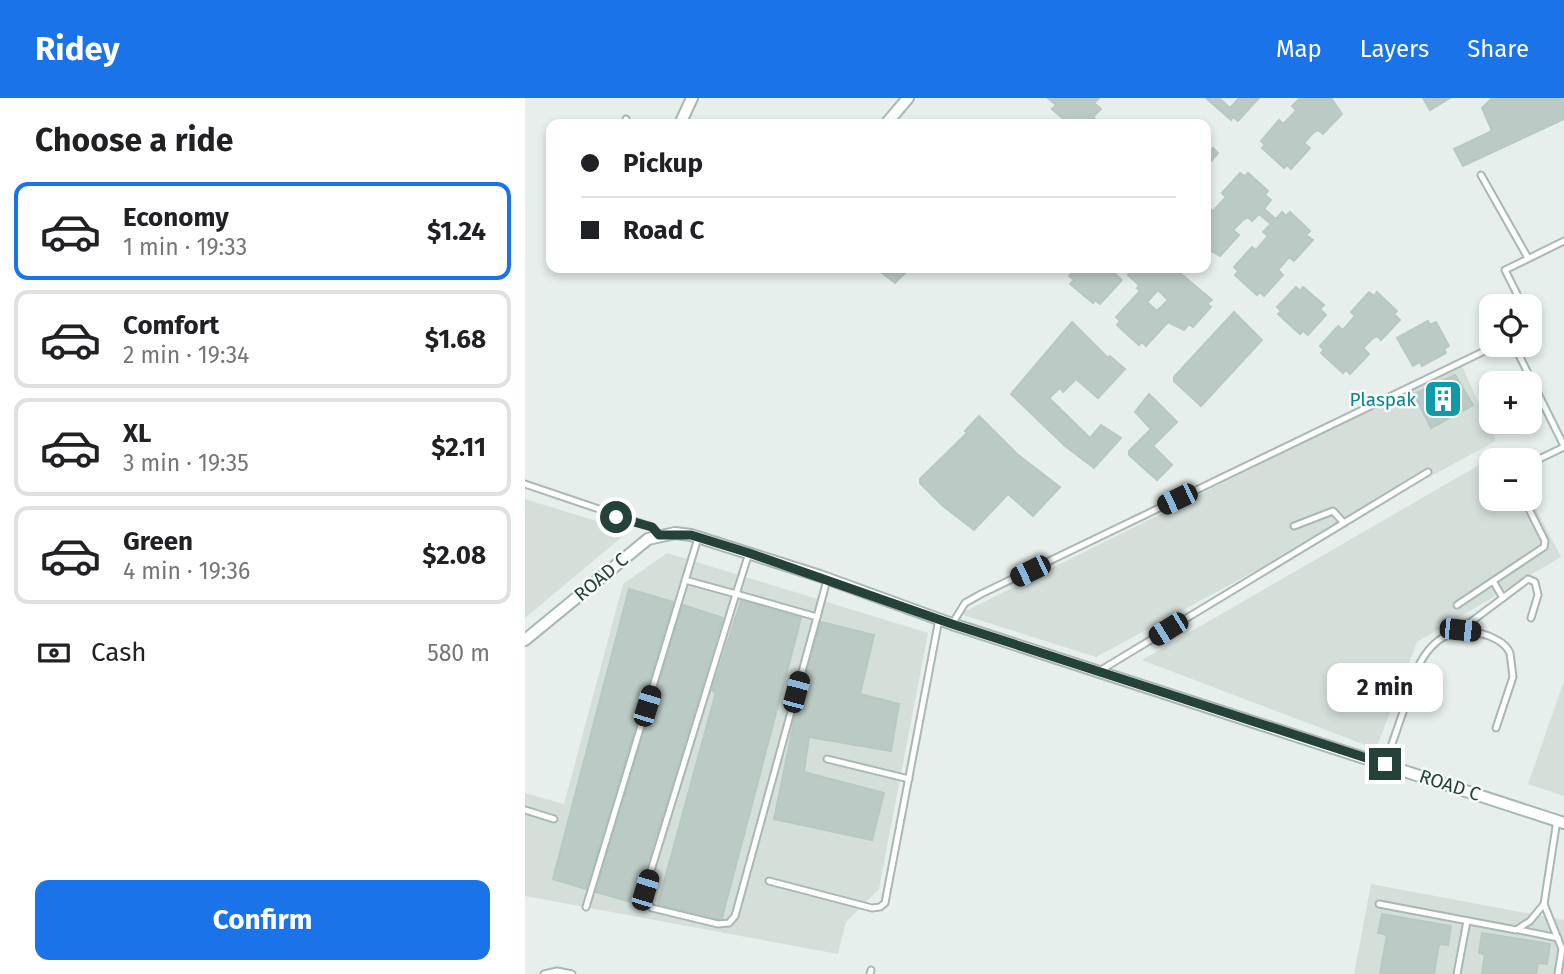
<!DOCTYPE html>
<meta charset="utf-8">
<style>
body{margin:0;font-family:"Fira Sans",sans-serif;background:#f2f2f2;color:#202124;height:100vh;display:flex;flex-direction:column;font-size:26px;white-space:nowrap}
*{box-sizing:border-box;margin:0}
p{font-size:23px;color:#757577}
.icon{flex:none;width:38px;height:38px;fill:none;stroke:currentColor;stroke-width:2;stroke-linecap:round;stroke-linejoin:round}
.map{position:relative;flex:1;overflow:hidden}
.sheet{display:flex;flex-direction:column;background:#fff;width:525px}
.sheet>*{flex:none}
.banner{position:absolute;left:21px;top:21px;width:665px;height:154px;border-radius:14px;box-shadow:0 4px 10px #0003;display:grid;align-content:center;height:154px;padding:0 35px;background:#fff}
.tools{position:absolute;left:954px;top:196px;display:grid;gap:14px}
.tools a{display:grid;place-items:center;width:63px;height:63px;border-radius:14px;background:#fff;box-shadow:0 4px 10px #0003;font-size:35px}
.end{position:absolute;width:32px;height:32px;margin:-16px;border:9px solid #24423a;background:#fff;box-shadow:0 0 0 4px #fff}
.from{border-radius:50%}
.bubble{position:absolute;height:49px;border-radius:14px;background:#fff;box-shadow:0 4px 10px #0003;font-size:23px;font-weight:700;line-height:49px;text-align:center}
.car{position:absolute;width:21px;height:42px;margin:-21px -10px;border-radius:9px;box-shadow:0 0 5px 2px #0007;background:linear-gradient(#222 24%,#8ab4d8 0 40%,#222 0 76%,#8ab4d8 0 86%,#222 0)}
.banner b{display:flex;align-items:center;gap:24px;height:66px;font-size:26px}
.banner b+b{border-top:2px solid #e0e0e0}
.banner i{width:18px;height:18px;background:#202124}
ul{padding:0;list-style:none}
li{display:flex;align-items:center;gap:21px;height:98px;margin:0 14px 10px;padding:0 21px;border:4px solid #e0e0e0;border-radius:14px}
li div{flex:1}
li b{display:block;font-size:26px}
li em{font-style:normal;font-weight:700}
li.current{border-color:#1a73e8}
li>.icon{width:63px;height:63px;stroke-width:1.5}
h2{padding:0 35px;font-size:32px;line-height:84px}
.pay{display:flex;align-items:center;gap:18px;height:77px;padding:0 35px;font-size:26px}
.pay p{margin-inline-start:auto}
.cta{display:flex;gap:14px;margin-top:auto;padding:14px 35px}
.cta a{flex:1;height:80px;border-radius:14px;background:#1a73e8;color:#fff;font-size:28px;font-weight:700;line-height:80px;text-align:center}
header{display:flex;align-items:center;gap:42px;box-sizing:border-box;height:98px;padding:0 35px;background:#1a73e8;color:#fff}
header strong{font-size:33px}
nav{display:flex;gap:38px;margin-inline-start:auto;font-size:24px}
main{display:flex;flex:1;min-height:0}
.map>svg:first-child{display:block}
.built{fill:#d4dfda}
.building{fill:#bbcac4;stroke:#b8c9c2;stroke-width:2;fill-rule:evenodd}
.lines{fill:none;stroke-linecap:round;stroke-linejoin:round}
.service-casing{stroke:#a8b8b2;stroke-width:9}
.minor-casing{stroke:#a8b8b2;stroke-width:14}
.service{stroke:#fff;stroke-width:5}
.minor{stroke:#fff;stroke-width:10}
.route{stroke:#24423a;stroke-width:9}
.labels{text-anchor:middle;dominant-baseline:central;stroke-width:5;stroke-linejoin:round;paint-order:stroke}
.culture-label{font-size:19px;fill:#0d838f;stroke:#f7fbf9;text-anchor:end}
.street-label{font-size:19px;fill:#24423a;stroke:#f7fbf9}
</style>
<header>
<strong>Ridey</strong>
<nav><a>Map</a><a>Layers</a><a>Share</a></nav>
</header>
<main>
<section class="sheet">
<h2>Choose a ride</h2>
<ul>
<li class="current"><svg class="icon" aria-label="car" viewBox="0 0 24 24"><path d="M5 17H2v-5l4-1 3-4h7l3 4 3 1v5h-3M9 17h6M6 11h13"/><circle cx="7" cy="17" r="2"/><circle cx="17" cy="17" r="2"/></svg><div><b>Economy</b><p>1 min · 19:33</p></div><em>$1.24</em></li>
<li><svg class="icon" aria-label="car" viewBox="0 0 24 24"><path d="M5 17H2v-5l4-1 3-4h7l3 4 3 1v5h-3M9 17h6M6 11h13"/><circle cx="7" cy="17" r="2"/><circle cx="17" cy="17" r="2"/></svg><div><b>Comfort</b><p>2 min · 19:34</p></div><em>$1.68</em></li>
<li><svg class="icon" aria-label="car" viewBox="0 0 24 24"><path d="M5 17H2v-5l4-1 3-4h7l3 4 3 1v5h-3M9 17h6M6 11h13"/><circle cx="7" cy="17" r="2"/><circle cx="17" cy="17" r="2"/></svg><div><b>XL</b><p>3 min · 19:35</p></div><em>$2.11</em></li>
<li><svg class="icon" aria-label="car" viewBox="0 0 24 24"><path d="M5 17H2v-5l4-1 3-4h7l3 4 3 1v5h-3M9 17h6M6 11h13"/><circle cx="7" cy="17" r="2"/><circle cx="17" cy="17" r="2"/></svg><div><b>Green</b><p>4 min · 19:36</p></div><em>$2.08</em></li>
</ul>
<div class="pay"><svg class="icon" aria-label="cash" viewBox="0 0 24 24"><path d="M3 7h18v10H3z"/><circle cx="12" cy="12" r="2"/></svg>Cash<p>580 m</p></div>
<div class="cta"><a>Confirm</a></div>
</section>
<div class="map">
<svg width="1039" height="876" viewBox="0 0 1039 876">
<rect width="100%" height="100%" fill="#e6efeb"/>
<!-- built -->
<g class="built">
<polygon points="936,266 971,343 571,559 435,516"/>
<polygon points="980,352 986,362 966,362 966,401 1005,399 1036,459 892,544 851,651 617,562"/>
<polygon points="0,401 104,433 0,520"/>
<polygon points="142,455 403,535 354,791 321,824 313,856 0,798 0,695 39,706 98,486"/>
<polygon points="1039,583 1039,698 1003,686"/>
<polygon points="846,786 1039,822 1039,876 829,876"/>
</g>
<!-- building -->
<g class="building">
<polygon points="523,0 574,0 569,5 576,11 568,19 576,26 544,26 527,11 531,7"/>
<polygon points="681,0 694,0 705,10 714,0 734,0 713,23 708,19 706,22"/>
<polygon points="775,0 806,0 817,16 798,36 793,32 789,34 779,45 785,50 766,71 762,67 759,70 737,50 740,47 736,43 754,22 758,26 767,17 771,12 767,8"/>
<polygon points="898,0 925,0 905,12"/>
<polygon points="967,0 1039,0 1039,21 938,68 929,51 967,33 957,10"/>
<polygon points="688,50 693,55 681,69 681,58"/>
<polygon points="715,75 720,78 723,75 743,93 740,97 746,102 739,111 751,121 757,114 761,118 765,114 785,133 781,137 788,142 769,163 764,159 753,172 758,177 739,198 735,194 732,197 710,177 713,173 709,169 727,149 731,152 743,138 738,134 746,126 734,116 727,123 723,119 719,121 708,132 714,137 695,158 681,150 681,107 688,113 701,99 697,95"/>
<polygon points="361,170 385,170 370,185 356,174"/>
<polygon points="552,170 584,170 597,182 575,206 570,202 568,205 545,186 549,182 544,178"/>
<path d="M610 170H649L687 202 682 206 686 209 668 229 664 226 659 232 643 224 621 248 617 244 614 247 592 227 595 223 591 219 615 193 612 190 614 187 603 177ZM633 192 643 202 632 213 622 204Z"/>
<polygon points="771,189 775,193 778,189 799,207 795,211 801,217 783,237 778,233 775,236 753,216 756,213 752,209"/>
<polygon points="844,194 849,198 852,194 872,213 869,216 875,222 856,242 852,238 848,240 838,250 844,256 825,276 821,272 818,275 796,255 799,252 795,248 813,228 818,232 830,218 826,214"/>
<polygon points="709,214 737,242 676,308 649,283 649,279"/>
<polygon points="903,223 905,227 911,224 924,248 919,251 921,255 897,268 895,264 888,268 872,240"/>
<polygon points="547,224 583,260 585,258 600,271 573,300 551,281 538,294 535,290 524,300 565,340 576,327 596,340 569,370 540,348 486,296"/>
<polygon points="930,277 948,307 906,330 889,296"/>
<polygon points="624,296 652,324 628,348 647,367 632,382 604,357 604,353 626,331 610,314"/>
<polygon points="454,318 492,356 535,389 508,418 483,396 449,432 418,408 395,385 395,381 442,335 440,333"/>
<polygon points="104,491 148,504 61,791 28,781"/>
<polygon points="216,503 276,520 197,820 193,821 133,806 191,594 187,593"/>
<polygon points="158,507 198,520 115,790 113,806 71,794"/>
<polygon points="296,524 349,537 335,596 374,606 366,653 284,639 279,674 359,695 347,742 249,721 271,614"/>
<polygon points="857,816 926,828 923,847 914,846 909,876 855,876 862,837 853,835"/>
<polygon points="957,835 1025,846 1022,866 1013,865 1011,876 957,876 960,856 954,855"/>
</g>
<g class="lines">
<defs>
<g id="service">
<polyline points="101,21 103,26"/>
<polyline points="956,77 1003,160"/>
<polyline points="998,208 980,172 1039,143"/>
<polyline points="1004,222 1004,231"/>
<polyline points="989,247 1039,348"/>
<polyline points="978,360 980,362"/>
<polyline points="1012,362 1039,349"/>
<polyline points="0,386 127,429 134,437"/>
<polyline points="769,428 808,413 819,425"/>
<polyline points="160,482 211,496 120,792 120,803 127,810 193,826 204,825 210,818 292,519 211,496 224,455"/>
<polyline points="968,483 1019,449 1020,443 999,401"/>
<polyline points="932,507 968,483 978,500"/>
<polyline points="292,519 302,482"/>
<polyline points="427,526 440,505 456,496 972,247"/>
<polyline points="935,532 1003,481 1010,484 1013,497 1006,520"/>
<polyline points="576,572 903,374"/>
<polyline points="302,661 384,681"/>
<path d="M860 666 895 565C911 536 933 527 964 538 973 542 981 546 985 555L988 579 971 630"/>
<polyline points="0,712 29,721"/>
<polyline points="1032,722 1019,806 1037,851 1033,876"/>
<polyline points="244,783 347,810 355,809 360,805 414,521"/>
<polyline points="854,806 991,832 1005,823 1019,806"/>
<polyline points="61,809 173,440"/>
<polyline points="994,832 1033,840"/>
<polyline points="19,876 32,873 47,876"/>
<polyline points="345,876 346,872"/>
<polyline points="932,876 942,823"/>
</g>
<g id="minor">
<polyline points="155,26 167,0"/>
<polyline points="361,26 383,0"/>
<polyline points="0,542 123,441 150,435 166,437 295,478 427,526 1039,725"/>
</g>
</defs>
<!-- service casing -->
<use href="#service" class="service-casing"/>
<!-- minor casing -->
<use href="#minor" class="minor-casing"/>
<!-- service -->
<use href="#service" class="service"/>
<!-- minor -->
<use href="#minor" class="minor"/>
</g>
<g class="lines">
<!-- route -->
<polyline class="route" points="91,419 127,429 134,437 166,437 224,455 427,526 860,666"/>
</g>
<!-- icons -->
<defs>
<symbol id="building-square" viewBox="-11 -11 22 22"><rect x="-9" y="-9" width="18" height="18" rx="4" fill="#0f9aa8" stroke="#f7fbf9"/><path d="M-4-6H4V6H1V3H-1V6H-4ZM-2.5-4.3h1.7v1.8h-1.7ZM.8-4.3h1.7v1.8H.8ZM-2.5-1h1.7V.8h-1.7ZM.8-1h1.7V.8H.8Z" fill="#fff"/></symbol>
</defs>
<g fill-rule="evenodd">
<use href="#building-square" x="896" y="279" width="44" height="44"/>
</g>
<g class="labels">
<!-- culture labels -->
<g class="culture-label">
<text x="891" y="301">Plaspak</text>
</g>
<!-- street labels -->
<g class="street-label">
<text transform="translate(76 479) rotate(-40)">ROAD C</text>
<text transform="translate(925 687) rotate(18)">ROAD C</text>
</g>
</g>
</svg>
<div class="tools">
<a><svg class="icon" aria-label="locate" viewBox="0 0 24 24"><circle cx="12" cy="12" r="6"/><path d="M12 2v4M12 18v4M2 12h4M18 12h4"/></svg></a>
<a>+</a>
<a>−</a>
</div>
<i class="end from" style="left:91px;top:419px"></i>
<i class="end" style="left:860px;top:666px"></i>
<div class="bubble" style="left:802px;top:565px;width:116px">2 min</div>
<i class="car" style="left:652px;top:401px;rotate:244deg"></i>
<i class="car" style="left:505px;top:473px;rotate:244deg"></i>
<i class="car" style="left:643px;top:531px;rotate:238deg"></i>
<i class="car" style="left:935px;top:532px;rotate:96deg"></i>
<i class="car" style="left:271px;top:594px;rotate:15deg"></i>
<i class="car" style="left:122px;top:608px;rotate:17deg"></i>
<i class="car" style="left:120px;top:792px;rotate:17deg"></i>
<div class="banner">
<b><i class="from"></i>Pickup</b>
<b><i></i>Road C</b>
</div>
</div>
</main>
